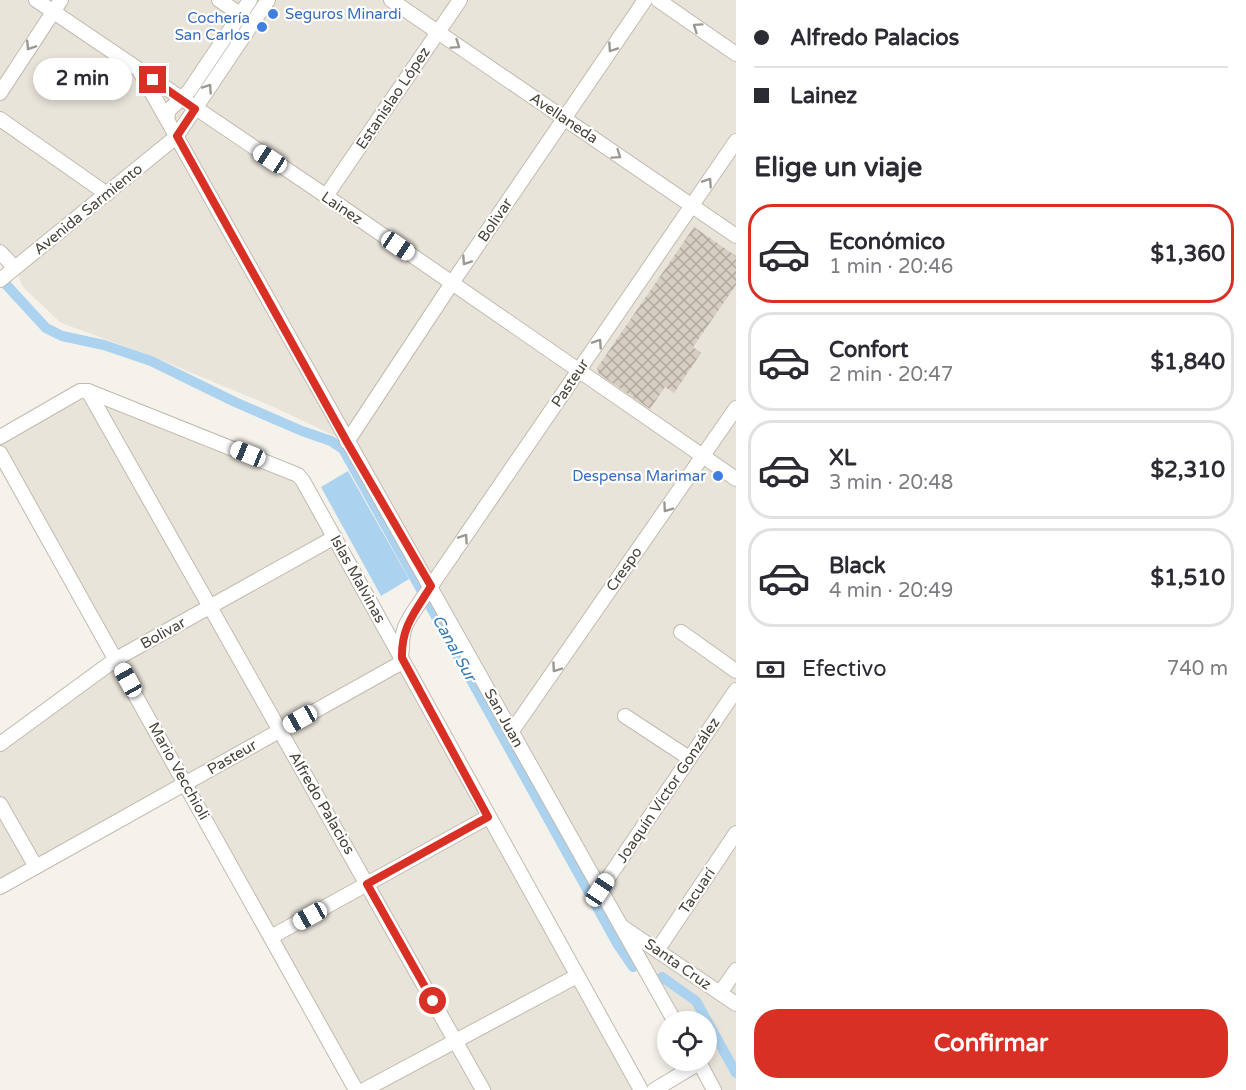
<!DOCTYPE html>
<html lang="es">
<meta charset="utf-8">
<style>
body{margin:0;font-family:"Varela Round",sans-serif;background:#f7f7f7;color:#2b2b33;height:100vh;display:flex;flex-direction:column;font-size:22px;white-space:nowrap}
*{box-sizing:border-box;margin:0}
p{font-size:20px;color:#7c7c81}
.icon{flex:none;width:33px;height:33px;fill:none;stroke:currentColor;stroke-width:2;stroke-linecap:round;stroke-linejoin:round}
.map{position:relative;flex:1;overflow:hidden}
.details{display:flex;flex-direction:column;background:#fff;width:510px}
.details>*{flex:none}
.hud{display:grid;align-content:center;height:132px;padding:0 18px;background:#fff}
.buttons{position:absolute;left:657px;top:1011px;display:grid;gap:12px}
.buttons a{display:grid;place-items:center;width:60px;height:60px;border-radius:50%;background:#fff;box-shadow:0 3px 9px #0003;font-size:30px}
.end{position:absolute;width:27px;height:27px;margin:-14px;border:8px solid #d93025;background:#fff;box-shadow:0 0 0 3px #fff}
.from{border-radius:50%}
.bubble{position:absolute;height:42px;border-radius:21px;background:#fff;box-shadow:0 3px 9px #0003;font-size:20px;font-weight:700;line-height:42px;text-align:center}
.car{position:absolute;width:18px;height:36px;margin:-18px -9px;border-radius:8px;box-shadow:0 0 4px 2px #0007;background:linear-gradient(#fff 24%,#345 0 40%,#fff 0 76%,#345 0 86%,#fff 0)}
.hud b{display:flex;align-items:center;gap:21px;height:57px;font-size:22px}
.hud b+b{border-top:2px solid #e1e1e2}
.hud i{width:15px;height:15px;background:#2b2b33}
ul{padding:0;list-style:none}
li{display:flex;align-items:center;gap:18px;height:99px;margin:0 12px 9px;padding:0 6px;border:3px solid #e1e1e2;border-radius:24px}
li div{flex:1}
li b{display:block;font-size:22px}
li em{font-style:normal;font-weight:700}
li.active{border-color:#d93025}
li>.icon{width:54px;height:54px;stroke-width:1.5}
h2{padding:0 18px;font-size:27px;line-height:72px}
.pay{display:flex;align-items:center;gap:15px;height:66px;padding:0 18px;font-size:22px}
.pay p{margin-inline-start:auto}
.button{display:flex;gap:12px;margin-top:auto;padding:12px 18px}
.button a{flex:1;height:69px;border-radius:24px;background:#d93025;color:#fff;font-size:24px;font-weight:700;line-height:69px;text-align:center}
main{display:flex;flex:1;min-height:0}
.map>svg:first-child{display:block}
.residential{fill:#e9e4da}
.water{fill:#abd2ef}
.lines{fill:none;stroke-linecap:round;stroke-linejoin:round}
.canal{stroke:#abd2ef;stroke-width:10}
.building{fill:url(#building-cross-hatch)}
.minor-casing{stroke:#c1baae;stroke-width:16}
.minor{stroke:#fff;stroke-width:14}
.oneway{stroke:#9b9892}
.route{stroke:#d93025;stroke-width:8}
.shop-dot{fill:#3f7fe0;stroke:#fff;stroke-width:2}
.labels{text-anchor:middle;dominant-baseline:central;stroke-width:4.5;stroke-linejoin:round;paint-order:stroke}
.shop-label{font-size:15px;fill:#366cbe;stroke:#fff;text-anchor:end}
.street-label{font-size:15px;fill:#494339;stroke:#fff}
.water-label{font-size:16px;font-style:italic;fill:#347bb3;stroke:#fff}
</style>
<main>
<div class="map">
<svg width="736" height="1090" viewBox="0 0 736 1090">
<defs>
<pattern id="building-cross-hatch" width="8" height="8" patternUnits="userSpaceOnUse" patternTransform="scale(1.5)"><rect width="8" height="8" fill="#d7cec1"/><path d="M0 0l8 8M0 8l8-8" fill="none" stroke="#b0a99e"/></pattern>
</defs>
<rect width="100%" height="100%" fill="#f5f2eb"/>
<!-- residential -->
<g class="residential">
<polygon points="0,0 736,0 736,1090 714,1090 698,1061 706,1060 706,1022 675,1021 347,442 276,408 149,355 61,323 23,287 15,268 0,252"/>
<polygon points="80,391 292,472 641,1090 356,1090 187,784 0,887 0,744 116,659 0,453 0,437"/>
</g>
<!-- water -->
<polygon class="water" points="348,471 409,579 381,596 321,487"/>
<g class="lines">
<!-- canal -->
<g class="canal">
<polyline points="0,278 46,328 62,336 104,345 151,361 235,402 302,431 331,441 343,449 618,945 633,967"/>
<polyline points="662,977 696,1001 736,1073"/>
</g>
</g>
<!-- building -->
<polygon class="building" points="694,227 736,256 736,285 693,347 701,353 674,393 665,387 650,409 599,374 597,368"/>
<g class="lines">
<defs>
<g id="minor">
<polyline points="36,0 326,196 736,479"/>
<polyline points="219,0 240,14"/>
<polyline points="391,0 736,236"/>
<polyline points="658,0 736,54"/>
<polyline points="139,70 675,1022"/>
<polyline points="0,93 61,0"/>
<polyline points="0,119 107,194"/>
<polyline points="167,119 169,110 189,91 250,0"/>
<polyline points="326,196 460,0"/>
<polyline points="0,252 15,268"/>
<polyline points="0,280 176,137 268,0"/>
<polyline points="88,391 483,1090"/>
<polyline points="0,437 80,391 88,391 298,475 303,481 641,1090"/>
<polyline points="347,442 452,283 645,0"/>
<polyline points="0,453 356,1090"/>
<polyline points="681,632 736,671"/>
<polyline points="625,716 689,758"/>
<polyline points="512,731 736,408"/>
<polyline points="0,744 116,659 335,537"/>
<polyline points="0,804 36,867"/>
<path d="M0 887 399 664C404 653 400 639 405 627 411 613 423 599 431 586L736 141"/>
<polyline points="600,890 736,690"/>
<polyline points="621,926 736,1004"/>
<polyline points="271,937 488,817"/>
<polyline points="658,949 736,833"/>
<polyline points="720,993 736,970"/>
<polyline points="698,1060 714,1090"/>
<polyline points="364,1090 577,976"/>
<polyline points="654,1090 699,1063"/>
</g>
</defs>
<!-- minor casing -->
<use href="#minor" class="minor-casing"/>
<!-- minor -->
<use href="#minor" class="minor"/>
</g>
<!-- one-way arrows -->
<defs><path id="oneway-chevron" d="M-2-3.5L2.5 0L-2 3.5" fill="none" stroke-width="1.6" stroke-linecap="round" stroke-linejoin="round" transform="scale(1.5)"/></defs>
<g class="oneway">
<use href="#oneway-chevron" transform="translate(697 27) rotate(-145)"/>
<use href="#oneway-chevron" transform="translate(456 45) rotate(34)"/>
<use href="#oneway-chevron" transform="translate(30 46) rotate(123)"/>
<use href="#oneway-chevron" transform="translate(612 48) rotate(124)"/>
<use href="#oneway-chevron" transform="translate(208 88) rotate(-56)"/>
<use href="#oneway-chevron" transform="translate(617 155) rotate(35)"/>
<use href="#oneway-chevron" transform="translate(708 182) rotate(-56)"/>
<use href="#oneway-chevron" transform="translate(466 261) rotate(124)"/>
<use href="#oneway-chevron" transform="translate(598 343) rotate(-56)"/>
<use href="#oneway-chevron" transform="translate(667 508) rotate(125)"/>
<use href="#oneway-chevron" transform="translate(464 538) rotate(-56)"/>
<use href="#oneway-chevron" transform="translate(556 668) rotate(125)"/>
</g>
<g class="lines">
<!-- route -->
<path class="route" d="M153 80 195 109 177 136 347 442 431 586C415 612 401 627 402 658L488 817 367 884 433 1001"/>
</g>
<!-- markers -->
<g class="shop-dot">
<circle cx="273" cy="14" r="6"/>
<circle cx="262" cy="27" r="6"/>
<circle cx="718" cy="476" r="6"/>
</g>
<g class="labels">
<!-- shop labels -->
<g class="shop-label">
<text x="285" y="14" text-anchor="start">Seguros Minardi</text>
<text x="250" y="18">Cochería<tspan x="250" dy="17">San Carlos</tspan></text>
<text x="706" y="476">Despensa Marimar</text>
</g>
<!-- street labels -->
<g class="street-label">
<text transform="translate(393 98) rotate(-56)">Estanislao López</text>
<text transform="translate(564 118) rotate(34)">Avellaneda</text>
<text transform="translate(342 208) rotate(34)">Lainez</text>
<text transform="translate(88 209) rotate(-39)">Avenida Sarmiento</text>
<text transform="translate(495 220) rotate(-56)">Bolivar</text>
<text transform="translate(570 383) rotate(-56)">Pasteur</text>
<text transform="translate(624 569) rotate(-55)">Crespo</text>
<text transform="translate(358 579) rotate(61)">Islas Malvinas</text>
<text transform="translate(163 633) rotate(-29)">Bolivar</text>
<text transform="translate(504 718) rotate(61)">San Juan</text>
<text transform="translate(232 757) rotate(-30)">Pasteur</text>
<text transform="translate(179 771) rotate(61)">Mario Vecchioli</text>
<text transform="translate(668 790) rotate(-56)">Joaquín Víctor González</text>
<text transform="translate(322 803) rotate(60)">Alfredo Palacios</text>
<text transform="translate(697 891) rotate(-56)">Tacuarí</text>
<text transform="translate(678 964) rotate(35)">Santa Cruz</text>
</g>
<!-- water labels -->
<g class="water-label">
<text transform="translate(454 648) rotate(61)">Canal Sur</text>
</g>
</g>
</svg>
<div class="buttons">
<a><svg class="icon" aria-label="locate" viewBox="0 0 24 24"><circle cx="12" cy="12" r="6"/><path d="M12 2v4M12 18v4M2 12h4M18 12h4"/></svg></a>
</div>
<i class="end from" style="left:433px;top:1001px"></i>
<i class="end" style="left:153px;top:80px"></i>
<div class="bubble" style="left:33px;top:58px;width:99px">2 min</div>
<i class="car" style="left:270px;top:159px;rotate:303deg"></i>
<i class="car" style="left:398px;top:246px;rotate:124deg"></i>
<i class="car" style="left:248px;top:454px;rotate:292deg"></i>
<i class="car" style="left:128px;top:680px;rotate:331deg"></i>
<i class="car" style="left:300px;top:719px;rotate:241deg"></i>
<i class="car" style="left:600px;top:890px;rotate:34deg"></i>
<i class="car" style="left:310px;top:916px;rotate:241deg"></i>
</div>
<section class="details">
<div class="hud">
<b><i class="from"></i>Alfredo Palacios</b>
<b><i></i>Lainez</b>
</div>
<h2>Elige un viaje</h2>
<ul>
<li class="active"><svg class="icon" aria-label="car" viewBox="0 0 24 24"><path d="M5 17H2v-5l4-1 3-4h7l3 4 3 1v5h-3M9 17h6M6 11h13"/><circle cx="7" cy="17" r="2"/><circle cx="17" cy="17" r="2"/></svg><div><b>Económico</b><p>1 min · 20:46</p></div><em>$1,360</em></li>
<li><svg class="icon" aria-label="car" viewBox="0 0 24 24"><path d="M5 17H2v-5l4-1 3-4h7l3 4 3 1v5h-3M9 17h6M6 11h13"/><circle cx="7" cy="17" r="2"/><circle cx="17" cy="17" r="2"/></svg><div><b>Confort</b><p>2 min · 20:47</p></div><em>$1,840</em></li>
<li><svg class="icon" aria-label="car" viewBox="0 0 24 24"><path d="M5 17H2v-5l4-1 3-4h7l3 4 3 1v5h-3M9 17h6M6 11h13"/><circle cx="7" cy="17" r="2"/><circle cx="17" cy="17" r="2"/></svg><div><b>XL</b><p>3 min · 20:48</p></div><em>$2,310</em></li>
<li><svg class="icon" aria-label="car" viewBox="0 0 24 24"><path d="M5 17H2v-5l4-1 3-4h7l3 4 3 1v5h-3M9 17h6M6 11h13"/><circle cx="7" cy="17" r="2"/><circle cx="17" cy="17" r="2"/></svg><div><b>Black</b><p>4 min · 20:49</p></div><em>$1,510</em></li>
</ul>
<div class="pay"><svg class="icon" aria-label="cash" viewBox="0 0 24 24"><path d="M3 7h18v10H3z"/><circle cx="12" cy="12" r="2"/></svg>Efectivo<p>740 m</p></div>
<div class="button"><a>Confirmar</a></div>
</section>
</main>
